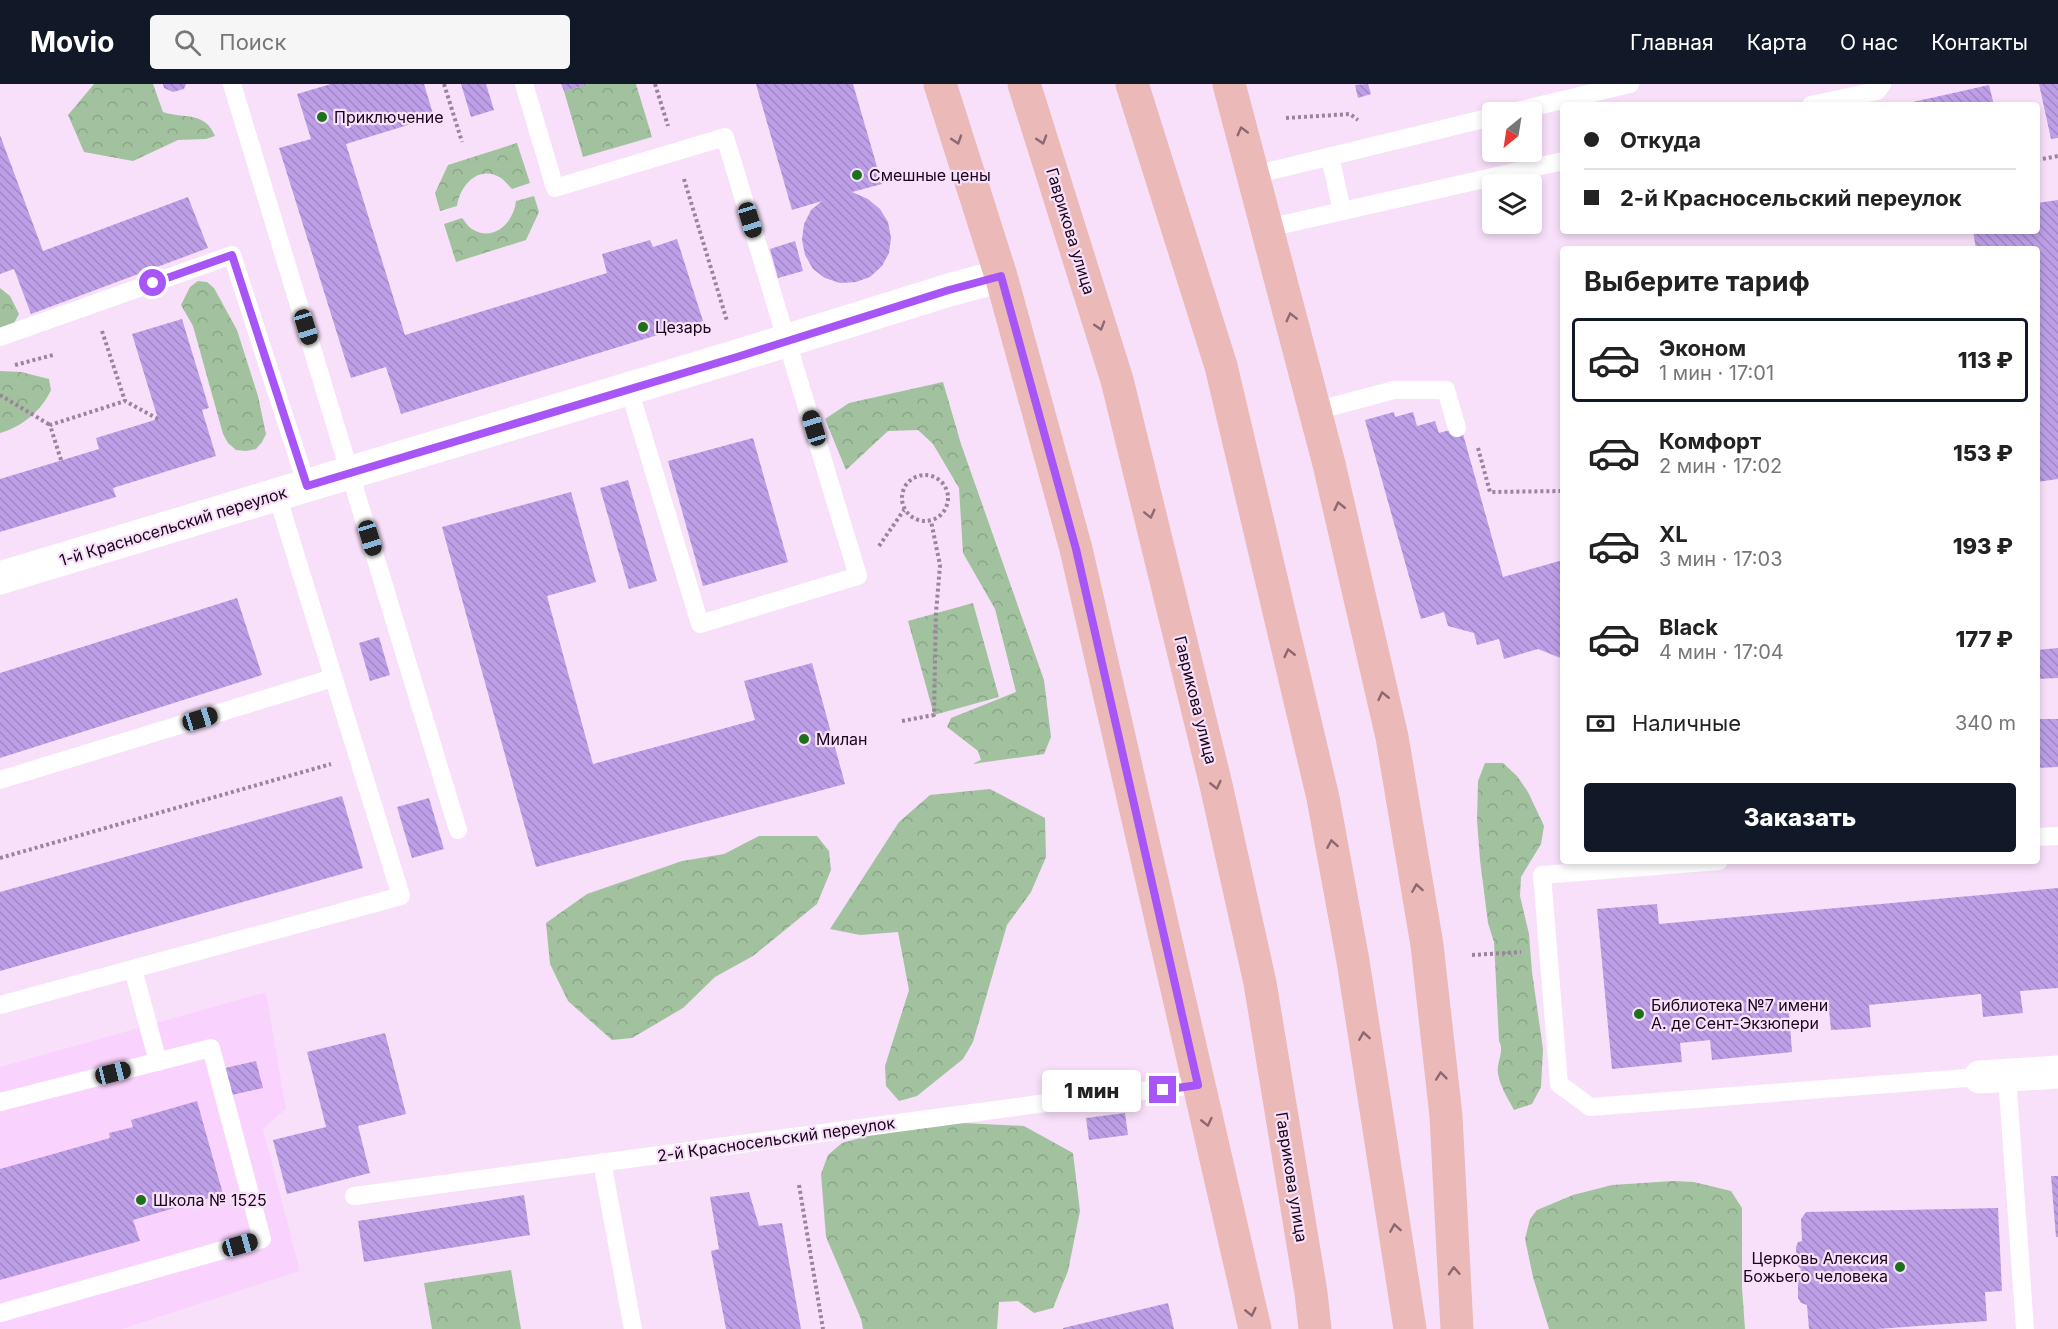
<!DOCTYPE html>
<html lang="ru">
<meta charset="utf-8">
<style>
body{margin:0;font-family:Inter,sans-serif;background:#f6f6f6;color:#222;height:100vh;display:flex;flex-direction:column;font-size:22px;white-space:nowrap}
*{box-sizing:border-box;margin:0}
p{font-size:20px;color:#767676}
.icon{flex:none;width:33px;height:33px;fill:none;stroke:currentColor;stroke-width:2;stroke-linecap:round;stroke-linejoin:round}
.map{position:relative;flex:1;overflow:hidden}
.sheet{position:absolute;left:1560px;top:162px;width:480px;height:618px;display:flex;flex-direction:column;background:#fff;border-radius:6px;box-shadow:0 3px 9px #0003}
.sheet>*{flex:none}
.banner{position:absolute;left:1560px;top:18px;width:480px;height:132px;border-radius:6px;box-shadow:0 3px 9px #0003;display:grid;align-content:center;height:132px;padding:0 24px;background:#fff}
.needle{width:39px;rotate:210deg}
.buttons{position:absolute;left:1482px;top:18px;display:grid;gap:12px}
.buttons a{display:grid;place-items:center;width:60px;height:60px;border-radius:6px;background:#fff;box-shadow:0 3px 9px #0003;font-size:30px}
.end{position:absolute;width:27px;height:27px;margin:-14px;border:8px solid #a855f7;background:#fff;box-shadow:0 0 0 3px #fff}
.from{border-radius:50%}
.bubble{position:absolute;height:42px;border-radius:6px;background:#fff;box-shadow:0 3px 9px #0003;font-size:20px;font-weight:800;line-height:42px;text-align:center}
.car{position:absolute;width:18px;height:36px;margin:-18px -9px;border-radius:8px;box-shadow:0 0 4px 2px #0007;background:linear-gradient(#222 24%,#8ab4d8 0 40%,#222 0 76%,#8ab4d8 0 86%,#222 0)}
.banner b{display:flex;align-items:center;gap:21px;height:57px;font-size:22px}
.banner b+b{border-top:2px solid #e0e0e0}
.banner i{width:15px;height:15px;background:#222}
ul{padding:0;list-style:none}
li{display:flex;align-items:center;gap:18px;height:84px;margin:0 12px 9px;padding:0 12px;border:3px solid transparent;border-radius:6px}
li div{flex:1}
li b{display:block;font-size:22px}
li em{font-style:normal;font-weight:800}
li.on{border-color:#111827}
li>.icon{width:54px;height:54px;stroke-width:1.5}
h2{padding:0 24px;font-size:27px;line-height:72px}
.pay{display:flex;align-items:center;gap:15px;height:66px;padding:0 24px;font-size:22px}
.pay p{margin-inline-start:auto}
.cta{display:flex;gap:12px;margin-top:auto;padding:12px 24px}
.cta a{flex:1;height:69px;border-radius:6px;background:#111827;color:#fff;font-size:24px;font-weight:800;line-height:69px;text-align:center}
header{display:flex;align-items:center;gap:36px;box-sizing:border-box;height:84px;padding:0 30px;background:#111827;color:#fff}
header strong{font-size:28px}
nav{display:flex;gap:33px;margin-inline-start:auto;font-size:21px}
.search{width:420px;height:54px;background:#f6f6f6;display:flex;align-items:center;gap:15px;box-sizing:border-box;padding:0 21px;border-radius:6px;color:#767676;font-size:22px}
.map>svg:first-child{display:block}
.built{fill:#f9d3fe}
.forest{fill:url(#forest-crowns)}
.building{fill:url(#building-back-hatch)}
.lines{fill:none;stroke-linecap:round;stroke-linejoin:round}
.path{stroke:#9a849c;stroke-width:4;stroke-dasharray:3 3;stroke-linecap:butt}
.lane{stroke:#fff;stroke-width:18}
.street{stroke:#fff;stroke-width:33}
.primary{stroke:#ebb9b7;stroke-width:33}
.oneway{stroke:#8c6870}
.route{stroke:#a855f7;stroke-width:8}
.poi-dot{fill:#1c711b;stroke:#f8e0fa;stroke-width:2}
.labels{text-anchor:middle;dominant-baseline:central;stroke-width:4.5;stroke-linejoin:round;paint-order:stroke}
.poi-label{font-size:16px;fill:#18051a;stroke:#f8e0fa;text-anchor:start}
.street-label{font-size:16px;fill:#18051a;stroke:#f8e0fa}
</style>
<header>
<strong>Movio</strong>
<div class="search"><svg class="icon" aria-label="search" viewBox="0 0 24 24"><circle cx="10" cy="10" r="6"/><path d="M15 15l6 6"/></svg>Поиск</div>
<nav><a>Главная</a><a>Карта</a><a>О нас</a><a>Контакты</a></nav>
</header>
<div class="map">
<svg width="2058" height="1245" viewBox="0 0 2058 1245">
<defs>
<pattern id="forest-crowns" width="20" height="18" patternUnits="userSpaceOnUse" patternTransform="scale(1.5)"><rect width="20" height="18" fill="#a2c29f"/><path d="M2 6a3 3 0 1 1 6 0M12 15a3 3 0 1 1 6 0" fill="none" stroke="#8ba588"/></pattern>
<pattern id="building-back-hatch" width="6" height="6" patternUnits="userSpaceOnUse" patternTransform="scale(1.5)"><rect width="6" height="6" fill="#bd9fe7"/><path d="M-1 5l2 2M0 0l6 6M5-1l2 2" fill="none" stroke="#a287c6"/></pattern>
</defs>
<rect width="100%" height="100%" fill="#f8e0fa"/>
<!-- built -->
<polygon class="built" points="266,908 286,1025 263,1045 300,1187 122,1245 0,1245 0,983"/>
<!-- forest -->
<g class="forest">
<path d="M94 0H153L163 28C184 35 205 27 215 52L206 55 178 56 133 77 84 68 68 31Z"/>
<polygon points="588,0 636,0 652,53 583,73 564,7"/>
<path d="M517 59 530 99 512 105C509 102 505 97 501 94 479 80 460 101 457 122L440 127 435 109 448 81Z"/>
<path d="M534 112 539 128 526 156 456 178 444 140 462 134C465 137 468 143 472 145 494 159 514 138 516 117Z"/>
<polygon points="198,197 207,198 214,204 237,246 258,312 266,350 262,358 256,365 246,367 236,366 228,359 223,350 193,242 181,221 190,203"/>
<polygon points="0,204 10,212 19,230 14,239 0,244"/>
<path d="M0 287 21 288 49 295 51 306C42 326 22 343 0 349Z"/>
<polygon points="943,298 961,360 1044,596 1051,653 1044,670 972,680 981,676 978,667 947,643 951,634 1016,608 995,525 963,469 959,404 933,360 918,346 888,347 846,386 825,335 849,319"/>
<polygon points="973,519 999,613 934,631 908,537"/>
<path d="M1485 679H1503L1517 692 1528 708 1544 742 1541 760 1521 793 1520 812 1529 850 1532 888 1543 965 1541 1003 1532 1020 1514 1026C1508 1015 1500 1002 1498 990 1496 978 1505 968 1499 957L1494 858 1488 839 1480 776 1477 736 1478 697Z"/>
<polygon points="990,705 1045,734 1046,773 1031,808 1007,841 973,958 963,975 917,1012 899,1017 886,1002 885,982 909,906 898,848 860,851 830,845 899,738 930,711"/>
<polygon points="759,752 817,752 829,767 831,786 817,820 753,872 715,893 683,924 632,954 612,956 568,917 550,880 546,839 587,810 682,777 724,770"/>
<polygon points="923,1037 1024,1042 1073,1069 1080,1127 1068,1187 1053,1224 1034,1229 1018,1217 999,1218 997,1245 863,1245 861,1235 826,1153 821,1090 828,1071 842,1059"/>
<polygon points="1673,1097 1694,1098 1731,1107 1742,1124 1742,1204 1745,1245 1549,1245 1533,1193 1525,1155 1530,1135 1537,1126 1573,1111 1612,1101"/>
<polygon points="511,1186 521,1245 432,1245 424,1199"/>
</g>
<!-- building -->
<g class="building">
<polygon points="163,0 186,0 184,5 173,8 164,4"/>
<polygon points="331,0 424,0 434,33 346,60 405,251 607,189 602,170 650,156 653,163 677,155 703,237 401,330 386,283 351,294 279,64 311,55 297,10"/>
<polygon points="461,0 486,0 494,26 471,33"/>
<polygon points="561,0 586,0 586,1 564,7"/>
<polygon points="756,0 853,0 882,100 852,108 868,115 880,125 888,138 891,154 889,169 882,182 870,193 856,198 840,199 825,194 813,185 805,171 802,156 804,140 811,126 822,117 792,126"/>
<polygon points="1368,0 1371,10 1358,14 1355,1"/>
<polygon points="2039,0 2058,0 2058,54 2051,55"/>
<polygon points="1989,1 1994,21 1914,21 1913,18"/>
<polygon points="0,51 43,167 188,113 208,164 31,230 14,185 0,190"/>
<polygon points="2058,116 2058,395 2037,398 2037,165 1976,165 1973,147 2037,147 2037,119"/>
<polygon points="795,157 803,187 778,194 770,165"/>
<polygon points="182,235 209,324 202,326 216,372 113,404 116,413 0,448 0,395 99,365 96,354 158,335 132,250"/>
<polygon points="1394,328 1395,333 1413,328 1417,342 1435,337 1439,349 1461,343 1503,493 1563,476 1563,575 1538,565 1504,575 1499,555 1477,561 1474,549 1448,542 1444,528 1421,535 1365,336"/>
<polygon points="753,354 788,478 703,502 668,377"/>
<polygon points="628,396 657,497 629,505 600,404"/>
<polygon points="571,408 596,498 547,512 593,680 755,636 744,597 812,579 845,700 536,783 442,443"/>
<polygon points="237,514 262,591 0,674 0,589"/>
<polygon points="379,553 390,591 370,597 359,559"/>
<polygon points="2058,564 2058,594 2037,595 2037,566"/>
<polygon points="2037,635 2058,635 2058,683 2037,684"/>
<polygon points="342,712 363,784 0,887 0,808"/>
<polygon points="429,714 444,765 412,774 397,723"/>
<polygon points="2058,804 2058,904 2020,907 2023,929 1983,933 1981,910 1869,921 1871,943 1851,945 1831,946 1829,925 1789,928 1792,968 1712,976 1710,956 1680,959 1682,978 1612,985 1597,825 1657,820 1659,840"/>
<polygon points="385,949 406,1030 358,1042 370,1089 287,1110 273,1056 326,1043 307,968"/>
<polygon points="256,977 263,1004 232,1011 225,984"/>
<polygon points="197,1017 223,1110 133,1136 140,1157 0,1196 0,1085 110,1054 109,1049 133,1043 131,1036"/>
<polygon points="1125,1029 1128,1051 1089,1056 1086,1034"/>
<polygon points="2051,1092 2058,1092 2058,1153 2056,1153"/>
<polygon points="749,1108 759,1142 782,1139 801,1245 726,1245 711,1167 719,1165 710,1113"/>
<polygon points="524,1111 530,1151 364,1178 358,1137"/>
<polygon points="1998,1124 2002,1207 1985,1208 1987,1237 1877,1245 1809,1245 1807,1221 1801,1219 1798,1214 1798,1192 1801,1185 1797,1181 1796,1163 1798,1158 1802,1157 1801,1135 1806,1128"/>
<polygon points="1168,1219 1174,1245 1063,1245 1063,1244"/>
</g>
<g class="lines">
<!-- path -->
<g class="path">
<polyline points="444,0 462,58"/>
<polyline points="655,0 668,42"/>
<polyline points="1286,34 1350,30 1358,36"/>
<polyline points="2037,76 2058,72"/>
<polyline points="684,95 727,237"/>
<polyline points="102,247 125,317"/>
<polyline points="15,281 53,271"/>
<polyline points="0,311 50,341"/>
<polyline points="1478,364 1490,408 1563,407"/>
<polyline points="61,376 50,341 125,317 158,335"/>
<circle cx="925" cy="414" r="23"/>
<polyline points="879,462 904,426"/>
<polyline points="902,637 934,631 936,529 940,481 931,437"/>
<polyline points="0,774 331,680"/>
<polyline points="1472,871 1521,868"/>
<polyline points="799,1101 823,1245"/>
</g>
<!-- lane -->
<g class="lane">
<polyline points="232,0 458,746"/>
<polyline points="524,0 555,104 725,53 858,492 700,540 629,305"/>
<polyline points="1811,21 1877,7 1882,0"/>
<polyline points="1512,28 1630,0"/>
<polyline points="1330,72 1342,127"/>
<polyline points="1254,91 1492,33"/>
<polyline points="1268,144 1563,77"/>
<polyline points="0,253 232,171 307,402"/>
<polyline points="1315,327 1394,306 1446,306 1457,344"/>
<polyline points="0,696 333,594"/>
<polyline points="2037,753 2058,752"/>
<polyline points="1719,777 1542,791 1559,1000 1590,1023 1980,993"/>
<polyline points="133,885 158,978"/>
<polyline points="0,921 401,812 277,411"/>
<polyline points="2007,992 2025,1245"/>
<polyline points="0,1018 211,964 262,1155 0,1229"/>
<polyline points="602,1078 633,1245"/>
<polyline points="354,1112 1120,1009 1199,1001"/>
</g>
<!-- street -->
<g class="street">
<polyline points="0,494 737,272 949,206 1001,192"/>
<polyline points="1980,993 2058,988"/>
</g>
<!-- primary -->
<g class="primary">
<polyline points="940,0 1001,192 1076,465 1255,1245"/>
<polyline points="1024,0 1117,296 1216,701 1260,899 1311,1209 1315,1245"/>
<polyline points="1132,0 1221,282 1323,714 1353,877 1410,1245"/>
<polyline points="1229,0 1329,380 1392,653 1427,861 1446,1032 1457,1245"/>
</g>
</g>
<!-- one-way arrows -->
<defs><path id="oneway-chevron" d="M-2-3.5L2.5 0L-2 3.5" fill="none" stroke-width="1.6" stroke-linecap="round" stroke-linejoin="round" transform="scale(1.5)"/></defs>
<g class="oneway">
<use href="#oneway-chevron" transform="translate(1242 47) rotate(-105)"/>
<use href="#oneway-chevron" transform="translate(957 56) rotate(72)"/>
<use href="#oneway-chevron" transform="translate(1042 56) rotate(73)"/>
<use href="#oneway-chevron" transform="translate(1291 233) rotate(-104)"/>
<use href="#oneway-chevron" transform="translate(1100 242) rotate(73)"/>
<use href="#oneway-chevron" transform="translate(1339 422) rotate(-103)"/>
<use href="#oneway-chevron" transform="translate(1150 430) rotate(76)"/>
<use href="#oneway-chevron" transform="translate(1289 569) rotate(-103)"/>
<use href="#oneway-chevron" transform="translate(1383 612) rotate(-103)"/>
<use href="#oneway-chevron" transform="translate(1216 701) rotate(77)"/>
<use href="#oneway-chevron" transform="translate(1332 760) rotate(-100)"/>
<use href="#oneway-chevron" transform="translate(1417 804) rotate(-99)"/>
<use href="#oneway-chevron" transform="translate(1364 952) rotate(-99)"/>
<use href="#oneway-chevron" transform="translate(1441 992) rotate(-96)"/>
<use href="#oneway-chevron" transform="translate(1207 1038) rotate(77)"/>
<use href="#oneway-chevron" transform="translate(1395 1144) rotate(-99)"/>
<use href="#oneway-chevron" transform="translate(1454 1187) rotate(-93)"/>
<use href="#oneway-chevron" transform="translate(1251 1228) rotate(77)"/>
</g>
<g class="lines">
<!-- route -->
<polyline class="route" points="153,199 232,171 307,402 737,273 949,206 1001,192 1076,465 1198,1001 1163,1006"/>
</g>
<!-- markers -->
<g class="poi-dot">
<circle cx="322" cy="33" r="6"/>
<circle cx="857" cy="91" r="6"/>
<circle cx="643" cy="243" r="6"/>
<circle cx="804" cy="655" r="6"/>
<circle cx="1639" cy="930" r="6"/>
<circle cx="141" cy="1116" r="6"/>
<circle cx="1900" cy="1183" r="6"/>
</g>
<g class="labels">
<!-- poi labels -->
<g class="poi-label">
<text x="334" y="33">Приключение</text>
<text x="869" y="91">Смешные цены</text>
<text x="655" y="243">Цезарь</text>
<text x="816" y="655">Милан</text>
<text x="1651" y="921">Библиотека №7 имени<tspan x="1651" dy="18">А. де Сент-Экзюпери</tspan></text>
<text x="153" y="1116">Школа № 1525</text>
<text x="1888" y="1174" text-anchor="end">Церковь Алексия<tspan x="1888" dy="18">Божьего человека</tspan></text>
</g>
<!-- street labels -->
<g class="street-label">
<text transform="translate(1071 147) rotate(73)">Гаврикова улица</text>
<text transform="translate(173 442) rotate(-17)">1-й Красносельский переулок</text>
<text transform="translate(1196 616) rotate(76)">Гаврикова улица</text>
<text transform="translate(776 1055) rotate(-8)">2-й Красносельский переулок</text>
<text transform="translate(1292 1093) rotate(81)">Гаврикова улица</text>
</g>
</g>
</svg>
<div class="buttons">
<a><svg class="needle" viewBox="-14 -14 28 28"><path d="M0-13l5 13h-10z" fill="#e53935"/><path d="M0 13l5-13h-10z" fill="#767676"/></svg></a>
<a><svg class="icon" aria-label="layers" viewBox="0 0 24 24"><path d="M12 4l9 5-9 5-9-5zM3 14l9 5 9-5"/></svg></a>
</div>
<i class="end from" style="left:153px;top:199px"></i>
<i class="end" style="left:1163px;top:1006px"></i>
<div class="bubble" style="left:1042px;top:986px;width:99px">1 мин</div>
<i class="car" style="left:750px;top:136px;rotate:163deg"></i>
<i class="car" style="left:306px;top:243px;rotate:163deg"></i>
<i class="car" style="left:814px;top:344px;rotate:343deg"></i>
<i class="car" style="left:370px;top:454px;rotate:163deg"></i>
<i class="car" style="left:200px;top:635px;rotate:73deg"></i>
<i class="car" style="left:113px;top:989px;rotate:76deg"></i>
<i class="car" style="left:240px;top:1161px;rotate:74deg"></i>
<div class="banner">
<b><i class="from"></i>Откуда</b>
<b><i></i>2-й Красносельский переулок</b>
</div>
<section class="sheet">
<h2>Выберите тариф</h2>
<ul>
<li class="on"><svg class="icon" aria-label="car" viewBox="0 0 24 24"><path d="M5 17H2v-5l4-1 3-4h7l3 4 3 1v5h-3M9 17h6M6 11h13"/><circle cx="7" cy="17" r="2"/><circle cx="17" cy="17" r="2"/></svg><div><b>Эконом</b><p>1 мин · 17:01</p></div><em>113 ₽</em></li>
<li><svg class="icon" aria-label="car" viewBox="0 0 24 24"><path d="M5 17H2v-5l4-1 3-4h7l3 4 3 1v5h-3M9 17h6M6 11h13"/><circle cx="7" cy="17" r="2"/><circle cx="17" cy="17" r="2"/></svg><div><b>Комфорт</b><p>2 мин · 17:02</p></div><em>153 ₽</em></li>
<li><svg class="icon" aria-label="car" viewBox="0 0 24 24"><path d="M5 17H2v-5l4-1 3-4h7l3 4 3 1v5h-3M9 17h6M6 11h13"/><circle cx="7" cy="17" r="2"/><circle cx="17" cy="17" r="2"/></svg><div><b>XL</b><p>3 мин · 17:03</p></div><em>193 ₽</em></li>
<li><svg class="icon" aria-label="car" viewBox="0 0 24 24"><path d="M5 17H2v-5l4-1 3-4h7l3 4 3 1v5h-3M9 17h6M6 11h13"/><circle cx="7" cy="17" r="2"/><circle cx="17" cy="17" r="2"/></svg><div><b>Black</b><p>4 мин · 17:04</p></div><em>177 ₽</em></li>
</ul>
<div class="pay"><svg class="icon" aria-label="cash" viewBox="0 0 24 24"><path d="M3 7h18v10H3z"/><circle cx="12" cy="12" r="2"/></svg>Наличные<p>340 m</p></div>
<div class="cta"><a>Заказать</a></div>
</section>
</div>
